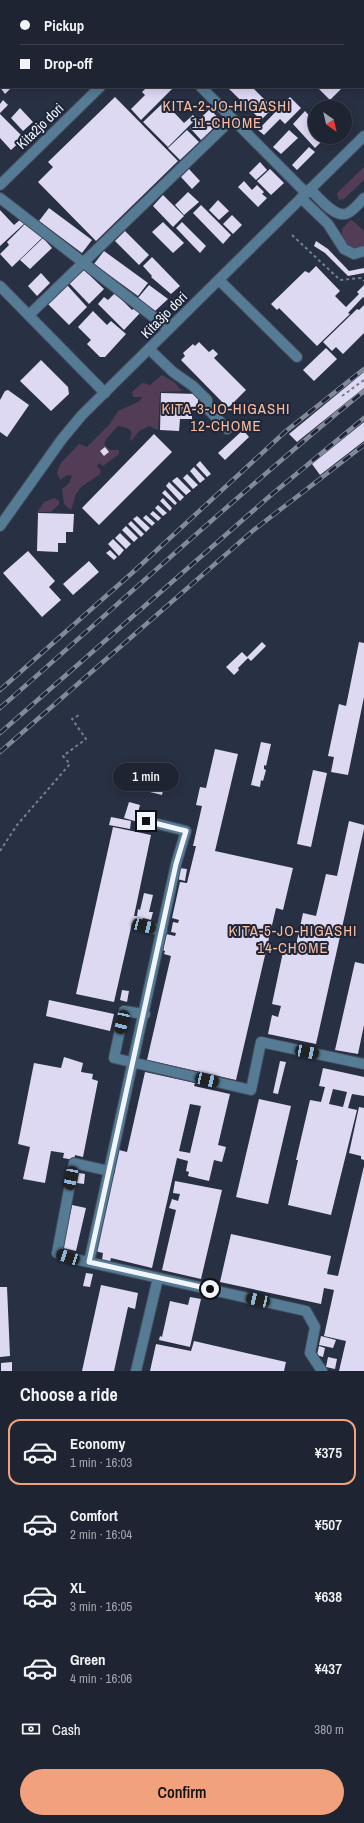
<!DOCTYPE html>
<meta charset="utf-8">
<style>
body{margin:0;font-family:"Archivo Narrow",sans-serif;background:#262c3a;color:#f1f3f6;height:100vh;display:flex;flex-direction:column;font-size:15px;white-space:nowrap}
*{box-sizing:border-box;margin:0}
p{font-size:13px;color:#a1a4ac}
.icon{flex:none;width:22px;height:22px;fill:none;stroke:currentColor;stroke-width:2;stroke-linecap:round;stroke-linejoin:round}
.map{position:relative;height:1371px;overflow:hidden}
.details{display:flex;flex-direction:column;background:#1e2432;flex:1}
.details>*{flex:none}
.guide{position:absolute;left:0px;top:0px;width:364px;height:88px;box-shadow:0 2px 10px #0003,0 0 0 1px #3c414d;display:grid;align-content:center;height:88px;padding:0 20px;background:#1e2432}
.needle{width:26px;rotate:146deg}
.tools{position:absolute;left:308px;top:100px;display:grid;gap:8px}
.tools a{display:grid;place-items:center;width:44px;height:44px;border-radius:50%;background:#1e2432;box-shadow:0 2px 10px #0003,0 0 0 1px #3c414d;font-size:20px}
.end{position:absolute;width:18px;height:18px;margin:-9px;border:5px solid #f0f5ff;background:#111;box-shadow:0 0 0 2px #111}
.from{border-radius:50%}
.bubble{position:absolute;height:28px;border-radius:14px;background:#1e2432;box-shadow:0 2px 10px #0003,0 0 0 1px #3c414d;font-size:13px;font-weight:600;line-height:28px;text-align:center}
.car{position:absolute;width:12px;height:24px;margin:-12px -6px;border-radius:5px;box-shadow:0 0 3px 1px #0007;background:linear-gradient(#222 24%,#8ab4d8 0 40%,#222 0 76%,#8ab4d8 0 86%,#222 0)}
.guide b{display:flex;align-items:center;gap:14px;height:38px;font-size:15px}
.guide b+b{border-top:1px solid #3c414d}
.guide i{width:10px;height:10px;background:#f1f3f6}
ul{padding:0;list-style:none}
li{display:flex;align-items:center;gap:12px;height:66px;margin:0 8px 6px;padding:0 12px;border:2px solid transparent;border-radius:12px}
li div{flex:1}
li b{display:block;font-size:15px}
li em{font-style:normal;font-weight:600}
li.on{border-color:#f1a17b}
li>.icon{width:36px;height:36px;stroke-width:1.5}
h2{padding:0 20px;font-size:18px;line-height:48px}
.pay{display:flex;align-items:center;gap:10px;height:44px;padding:0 20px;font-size:15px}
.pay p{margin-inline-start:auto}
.button{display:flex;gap:8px;margin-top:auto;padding:8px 20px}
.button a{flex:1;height:46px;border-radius:24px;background:#f1a17b;color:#111;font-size:16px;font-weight:600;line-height:46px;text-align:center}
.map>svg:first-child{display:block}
.green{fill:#533d56}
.building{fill:#ded9f3;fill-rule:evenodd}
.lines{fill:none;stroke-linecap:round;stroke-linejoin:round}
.minor-casing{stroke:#444c5d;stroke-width:12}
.path{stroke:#787f8e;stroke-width:2;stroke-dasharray:3 3;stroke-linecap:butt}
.minor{stroke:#557b95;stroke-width:10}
.rail-casing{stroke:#828998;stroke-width:4.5}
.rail{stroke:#1e2638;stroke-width:3;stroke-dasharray:9;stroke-linecap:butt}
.route{stroke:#f0f5ff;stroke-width:5}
.labels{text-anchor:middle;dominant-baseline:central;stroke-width:4;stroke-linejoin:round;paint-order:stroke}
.street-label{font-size:14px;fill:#f0f5ff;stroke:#1e2638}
.neighbourhood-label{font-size:15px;letter-spacing:1px;fill:#f8bb9f;stroke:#1e2638}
</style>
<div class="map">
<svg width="364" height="1371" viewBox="0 0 364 1371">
<rect width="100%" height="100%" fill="#283043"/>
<!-- green -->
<g class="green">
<polygon points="364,167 364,180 344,199 339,200 337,193"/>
<polygon points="350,220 353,221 364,231 364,245 356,248 351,247 342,238 342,229"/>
<path d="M162 375 174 382 182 391 160 392 158 430 149 426 139 431 131 441 130 440C135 428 127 428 118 426L107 438 104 444 110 450H119V454L103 466 99 463 97 466 101 471 100 474 81 487 76 494 71 510 64 504 62 489 69 483 72 476 67 475 60 480 57 473 60 464 79 444 87 447 109 425 118 411 140 401 142 397H133L132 392 142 383 148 384 149 386Z"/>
<polygon points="54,498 59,501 59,504 51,512 40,512 36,514 44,502"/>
</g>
<!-- building -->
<g class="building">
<polygon points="0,87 12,87 5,94"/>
<polygon points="147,87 174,87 141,120 131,109 145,95 142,92"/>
<polygon points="227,87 252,87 273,108 261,120"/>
<polygon points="317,87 339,87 341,89 330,100"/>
<polygon points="115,97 178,161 96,241 38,182 53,167 48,162"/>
<polygon points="290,97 301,108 285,124 280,119 264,135 258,130"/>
<polygon points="3,100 8,105 0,113 0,104"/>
<polygon points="164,102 184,123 193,115 196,119 168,147 143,122"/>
<polygon points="20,108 33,122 23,131 11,118"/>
<polygon points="210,109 221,121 201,140 190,128"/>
<polygon points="305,111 315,122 315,137 326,137 315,148 293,124"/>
<polygon points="0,114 24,138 11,150 0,138"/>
<polygon points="187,130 199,142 180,160 168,148"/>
<polygon points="289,130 298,138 281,154 273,147"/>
<polygon points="309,147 315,152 297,170 292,165"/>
<polygon points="260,162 267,170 256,180 249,173"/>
<polygon points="189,169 200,181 192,189 181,177"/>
<polygon points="270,169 284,183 271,195 257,181"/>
<polygon points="244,181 252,190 257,185 264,192 262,194 267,198 258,207 238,187"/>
<polygon points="188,192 199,202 184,215 175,205"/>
<polygon points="163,195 184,216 173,227 153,206"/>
<polygon points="218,200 229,211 219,220 209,210"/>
<polygon points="201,205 231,235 223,244 193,213"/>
<polygon points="49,208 92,240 82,253 39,221"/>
<polygon points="0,210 14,225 21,219 25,223 0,246"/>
<polygon points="232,215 242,225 233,234 223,224"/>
<polygon points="163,222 184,243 173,253 152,232"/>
<polygon points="182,222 206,246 200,253 176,228"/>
<polygon points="26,223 43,237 12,267 0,254 9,245 7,242"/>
<polygon points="125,231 149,255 139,265 115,241"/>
<polygon points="43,238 52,248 30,269 20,260"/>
<polygon points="316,241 328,249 349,271 364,268 364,273 348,276 325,253 314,246"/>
<polygon points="104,251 148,283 138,296 94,264"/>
<polygon points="152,257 180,286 171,294 151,277 152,276 143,266"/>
<polygon points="316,266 340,291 335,296 346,307 359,294 357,292 364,285 364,298 363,297 348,313 350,314 317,346 279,308 277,310 271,304 305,271 309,273"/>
<polygon points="83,269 104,289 89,304 69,283"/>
<polygon points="41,273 50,283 37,296 28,286"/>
<polygon points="67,285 87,307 69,325 48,304"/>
<polygon points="149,285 168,299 155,311 138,298"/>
<polygon points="115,293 132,310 135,308 140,313 124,330 98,304 104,297 108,300"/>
<polygon points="364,305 364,333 343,354 336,347 332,351 323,342 357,309 359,310"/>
<polygon points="93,311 107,325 111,321 126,334 105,357 100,357 87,344 91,340 78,327"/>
<polygon points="199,342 209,352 213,349 218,354 214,358 246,390 228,408 181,360 185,356 183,353 193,344 195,346"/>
<polygon points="326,348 337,359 314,381 303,370"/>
<polygon points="41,360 68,387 69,394 51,411 20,381"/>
<polygon points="364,372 364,388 297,442 289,434"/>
<polygon points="8,390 29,405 7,437 0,432 0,400 5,391"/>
<polygon points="161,393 198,394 198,412 192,411 192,419 180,419 179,431 160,430"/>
<polygon points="364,422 364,441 320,475 312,464"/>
<polygon points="243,430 249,437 225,460 218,453"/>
<polygon points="154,434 172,452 99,525 82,508"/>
<polygon points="105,447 109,452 104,456 100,451"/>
<polygon points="200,461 211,474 207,477 196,465"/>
<polygon points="194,467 205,479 200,483 190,471"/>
<polygon points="187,474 198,485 193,489 183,478"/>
<polygon points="177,477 191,491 186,495 172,481"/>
<polygon points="169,482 184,497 180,501 166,486"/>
<polygon points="165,490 177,503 175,505 162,493"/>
<polygon points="163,498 172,508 170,511 160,501"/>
<polygon points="158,505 167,513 163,516 155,508"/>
<polygon points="153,511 161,518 158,521 150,514"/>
<polygon points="38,513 74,514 73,532 66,532 66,543 58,543 58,552 37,551"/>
<polygon points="146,515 155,523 152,526 143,518"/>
<polygon points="137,516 150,528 146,532 133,519"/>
<polygon points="131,521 144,534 141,537 128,524"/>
<polygon points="126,526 138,538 134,542 122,530"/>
<polygon points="120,533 131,544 126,549 115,538"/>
<polygon points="113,539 124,550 119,556 108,544"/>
<polygon points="110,550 117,557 114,560 106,553"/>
<polygon points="28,551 55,581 49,587 61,600 42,617 3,573"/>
<polygon points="89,561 99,572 73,595 63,584"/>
<polygon points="262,642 266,646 251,661 248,658 238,668 239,670 234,675 226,667 242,652 247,657"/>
<polygon points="359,642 364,643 364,697 348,775 331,772 334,757 328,756 339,704 346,706"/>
<polygon points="261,742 271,744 266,766 264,765 264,769 266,770 263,781 261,780 260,787 251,785"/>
<polygon points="215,749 238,754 215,851 293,868 283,910 276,908 236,1080 147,1060 171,956 164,954 165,951 163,950 166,934 175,936 176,933 171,932 173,922 178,923 179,920 172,918 180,882 187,883 196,846 193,846 202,806 196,805 200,787 206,788"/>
<polygon points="148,764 168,769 162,795 142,790"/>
<polygon points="313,770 327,773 311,847 297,844"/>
<polygon points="129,802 140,805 137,816 140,817 138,822 124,818"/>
<polygon points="111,817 131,821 130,829 109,825"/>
<polygon points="349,821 364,825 364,829 316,1044 268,1034 272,1015 278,1017 281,1006 272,1004 283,952 294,954 303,913 316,916 326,874 337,876"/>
<polygon points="113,827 151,835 134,916 137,916 138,909 140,910 144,893 153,895 149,912 153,912 151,920 143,918 141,925 132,923 114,1002 76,994"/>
<polygon points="179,868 187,869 185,881 177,879"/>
<polygon points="355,962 364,964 364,1025 358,1054 335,1050"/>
<polygon points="122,990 129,991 127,1002 120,1000"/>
<polygon points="49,1000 114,1014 110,1031 46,1016"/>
<polygon points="64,1057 83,1063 81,1072 93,1074 92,1079 98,1081 83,1157 75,1155 74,1160 63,1158 64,1153 51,1151 45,1183 23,1179 30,1147 18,1144 34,1063 61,1068"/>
<polygon points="280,1061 286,1062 278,1094 273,1093"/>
<path d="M323 1068 364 1077V1096L352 1094 348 1108 357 1110 331 1215 288 1205 298 1160H296L310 1100 321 1102 325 1087 319 1086ZM333 1089 347 1092 343 1107 329 1104Z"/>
<path d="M145 1072 195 1083 194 1086 230 1094 218 1145 226 1147 222 1162 214 1160 209 1181 188 1176 189 1172 186 1171 188 1161 177 1158 152 1268 111 1258 110 1262 102 1260 103 1253 95 1251 119 1150 127 1152ZM190 1104 201 1106 190 1153 179 1151Z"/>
<polygon points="259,1099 291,1106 268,1204 236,1197"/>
<polygon points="359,1107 364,1108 364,1160 361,1159 361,1156 349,1153"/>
<polygon points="364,1166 364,1371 339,1371 346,1341 324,1336 334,1290 324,1288 321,1304 220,1282 231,1234 331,1256 327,1274 338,1276"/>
<polygon points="79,1173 85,1174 84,1184 77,1183"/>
<polygon points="175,1181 222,1190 201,1279 162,1270 176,1210 169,1208 172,1199 178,1201 180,1194 173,1193"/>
<polygon points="72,1205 86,1208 76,1251 63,1248"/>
<polygon points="86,1273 93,1274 90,1287 83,1286"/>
<polygon points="101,1285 138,1293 135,1309 128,1307 114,1371 82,1371"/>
<polygon points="0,1287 7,1287 10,1356 0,1357"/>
<polygon points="190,1297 201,1299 190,1347 159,1340 160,1336 162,1337 170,1301 188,1305"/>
<polygon points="321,1336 336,1340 333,1348 319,1345"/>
<polygon points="194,1341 286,1362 284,1371 150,1371 156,1344 191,1351"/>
<polygon points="319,1346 325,1348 323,1357 317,1355"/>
<polygon points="328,1357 337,1359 335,1369 326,1367"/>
<polygon points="12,1362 12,1371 1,1371 1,1363"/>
</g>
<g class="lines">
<defs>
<g id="minor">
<polyline points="115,0 116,1"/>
<polyline points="34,1 35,0"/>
<polyline points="187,1 188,0"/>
<polyline points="363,4 364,5"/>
<polyline points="0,33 1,32"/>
<polyline points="201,87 306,193"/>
<polyline points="0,185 100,87"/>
<path d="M310 189C318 197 336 220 348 213 354 210 359 203 364 198"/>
<polyline points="0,198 169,329"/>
<polyline points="301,198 328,224 344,249 354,254 364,251"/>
<polyline points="219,280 297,357"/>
<polyline points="0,286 105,393"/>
<polyline points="29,315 232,119"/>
<polyline points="149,349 173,372 193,386 207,400 208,409 227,429"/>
<polyline points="0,526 62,439 82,415 364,136"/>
<polyline points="144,926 162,931"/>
<polyline points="145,1014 124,1011 114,1058 251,1090 261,1042 364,1064"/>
<polyline points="109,1171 74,1163 57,1253 79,1260 306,1311 315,1327 310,1353 322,1371"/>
<polyline points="89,1262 176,864 186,831 146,821"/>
<polyline points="136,1371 158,1278"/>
</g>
</defs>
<!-- minor casing -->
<use href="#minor" class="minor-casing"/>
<!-- path -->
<g class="path">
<polyline points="292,235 340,280 361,278 364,281"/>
<polyline points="342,396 364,380"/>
<polyline points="0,851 17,825 70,764 63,756 86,739 72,719 79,715"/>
</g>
<!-- minor -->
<use href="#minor" class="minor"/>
<defs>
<g id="rail">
<polyline points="0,690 132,573 286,431 364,369"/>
<path d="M0 708C121 602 239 493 364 391"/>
<polyline points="0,733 271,495 364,418"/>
<polyline points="0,752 255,529 364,445"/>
</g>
</defs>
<!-- rail casing -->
<use href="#rail" class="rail-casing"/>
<!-- rail -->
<use href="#rail" class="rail"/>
</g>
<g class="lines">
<!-- route -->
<polyline class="route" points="146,821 186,831 176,864 89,1262 210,1289"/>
</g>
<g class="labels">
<!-- street labels -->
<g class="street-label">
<text transform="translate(40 126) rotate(-44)">Kita2jo dori</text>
<text transform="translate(164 315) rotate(-45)">Kita3jo dori</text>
</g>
<!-- neighbourhood labels -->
<g class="neighbourhood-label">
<text x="227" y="105">KITA-2-JO-HIGASHI<tspan x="227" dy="17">11-CHOME</tspan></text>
<text x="226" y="408">KITA-3-JO-HIGASHI<tspan x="226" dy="17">12-CHOME</tspan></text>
<text x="293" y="930">KITA-5-JO-HIGASHI<tspan x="293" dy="17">14-CHOME</tspan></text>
</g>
</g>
</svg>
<div class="tools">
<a><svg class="needle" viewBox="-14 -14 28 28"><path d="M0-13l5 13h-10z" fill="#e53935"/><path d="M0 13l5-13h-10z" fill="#a1a4ac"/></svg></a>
</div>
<i class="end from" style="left:210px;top:1289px"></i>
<i class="end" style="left:146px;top:821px"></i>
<div class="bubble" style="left:113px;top:763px;width:66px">1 min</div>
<i class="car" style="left:144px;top:926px;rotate:105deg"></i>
<i class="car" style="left:122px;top:1022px;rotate:193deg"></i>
<i class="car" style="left:307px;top:1052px;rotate:101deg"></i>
<i class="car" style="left:207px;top:1080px;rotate:103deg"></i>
<i class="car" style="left:71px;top:1178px;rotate:191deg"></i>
<i class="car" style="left:68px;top:1257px;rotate:288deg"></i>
<i class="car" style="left:258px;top:1300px;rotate:283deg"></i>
<div class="guide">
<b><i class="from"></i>Pickup</b>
<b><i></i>Drop-off</b>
</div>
</div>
<section class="details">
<h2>Choose a ride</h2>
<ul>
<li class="on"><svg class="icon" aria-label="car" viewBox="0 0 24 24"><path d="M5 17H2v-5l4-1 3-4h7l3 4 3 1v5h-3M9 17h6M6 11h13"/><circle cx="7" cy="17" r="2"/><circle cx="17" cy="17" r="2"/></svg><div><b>Economy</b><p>1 min · 16:03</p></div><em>¥375</em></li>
<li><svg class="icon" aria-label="car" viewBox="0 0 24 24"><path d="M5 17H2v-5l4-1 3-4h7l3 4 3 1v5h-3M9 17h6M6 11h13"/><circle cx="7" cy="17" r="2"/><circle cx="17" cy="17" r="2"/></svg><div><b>Comfort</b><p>2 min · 16:04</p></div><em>¥507</em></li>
<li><svg class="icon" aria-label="car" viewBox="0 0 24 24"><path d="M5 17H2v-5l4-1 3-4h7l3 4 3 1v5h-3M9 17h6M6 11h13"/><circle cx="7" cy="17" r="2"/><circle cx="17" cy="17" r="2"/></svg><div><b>XL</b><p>3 min · 16:05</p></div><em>¥638</em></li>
<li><svg class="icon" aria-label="car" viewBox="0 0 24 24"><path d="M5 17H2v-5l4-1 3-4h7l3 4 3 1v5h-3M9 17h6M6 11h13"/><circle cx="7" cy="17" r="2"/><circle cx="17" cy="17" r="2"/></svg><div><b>Green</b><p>4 min · 16:06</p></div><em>¥437</em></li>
</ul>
<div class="pay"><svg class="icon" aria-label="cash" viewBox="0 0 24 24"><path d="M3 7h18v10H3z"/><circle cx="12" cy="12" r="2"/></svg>Cash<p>380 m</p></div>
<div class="button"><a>Confirm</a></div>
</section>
